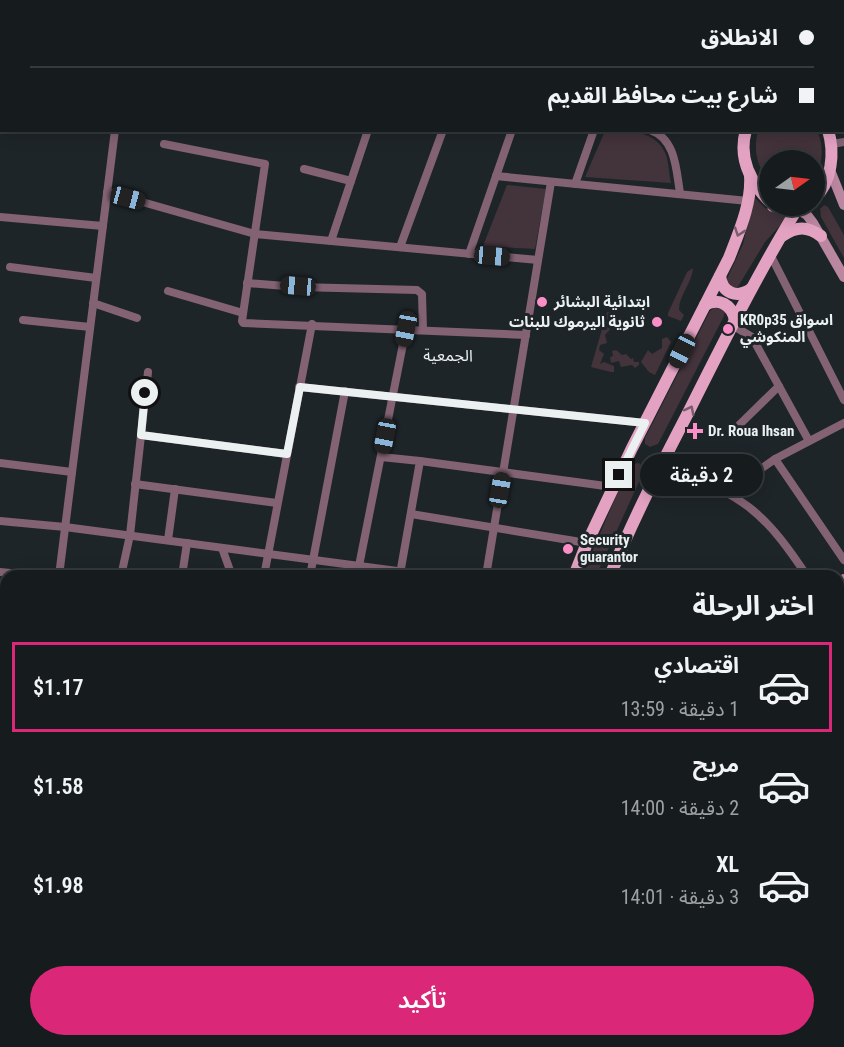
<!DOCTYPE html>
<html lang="ar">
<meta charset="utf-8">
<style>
body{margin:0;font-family:"Roboto Condensed","Noto Sans Arabic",sans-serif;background:#1f2527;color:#f1f3f6;direction:rtl;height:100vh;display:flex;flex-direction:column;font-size:22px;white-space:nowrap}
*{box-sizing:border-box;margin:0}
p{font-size:20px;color:#9ea1a4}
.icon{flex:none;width:33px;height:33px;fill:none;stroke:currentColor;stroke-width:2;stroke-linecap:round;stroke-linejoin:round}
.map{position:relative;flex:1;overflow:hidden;direction:ltr}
.panel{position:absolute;left:0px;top:570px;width:844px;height:477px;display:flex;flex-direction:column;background:#161c1e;border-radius:18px 18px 0 0;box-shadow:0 3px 15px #0003,0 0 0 2px #353a3c;direction:rtl}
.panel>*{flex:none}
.hud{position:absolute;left:0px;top:0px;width:844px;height:132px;box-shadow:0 3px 15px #0003,0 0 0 2px #353a3c;direction:rtl;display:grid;align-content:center;height:132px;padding:0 30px;background:#161c1e}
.needle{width:39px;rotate:76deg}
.tools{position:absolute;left:759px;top:150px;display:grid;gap:12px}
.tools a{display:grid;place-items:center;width:66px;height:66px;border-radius:50%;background:#161c1e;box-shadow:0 3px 15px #0003,0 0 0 2px #353a3c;font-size:30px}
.end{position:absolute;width:27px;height:27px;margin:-14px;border:8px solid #ebf0f1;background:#111;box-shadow:0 0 0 3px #111}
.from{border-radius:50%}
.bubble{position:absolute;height:42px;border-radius:21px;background:#161c1e;box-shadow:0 3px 15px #0003,0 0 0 2px #353a3c;font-size:20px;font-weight:600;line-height:42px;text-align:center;direction:rtl}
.car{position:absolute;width:18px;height:36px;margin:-18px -9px;border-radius:8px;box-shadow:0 0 4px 2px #0007;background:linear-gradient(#222 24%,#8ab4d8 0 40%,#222 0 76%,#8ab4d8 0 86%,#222 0)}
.hud b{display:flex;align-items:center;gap:21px;height:57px;font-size:22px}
.hud b+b{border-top:2px solid #353a3c}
.hud i{width:15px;height:15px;background:#f1f3f6}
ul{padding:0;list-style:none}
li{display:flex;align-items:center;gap:18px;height:90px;margin:0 12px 9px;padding:0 18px;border:3px solid transparent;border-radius:0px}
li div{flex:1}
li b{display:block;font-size:22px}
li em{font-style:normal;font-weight:600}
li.current{border-color:#db2777}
li>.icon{width:54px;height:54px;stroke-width:1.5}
h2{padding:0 30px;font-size:27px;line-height:72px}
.button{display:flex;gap:12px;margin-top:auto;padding:12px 30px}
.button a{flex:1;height:69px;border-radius:36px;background:#db2777;color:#fff;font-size:24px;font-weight:600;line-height:69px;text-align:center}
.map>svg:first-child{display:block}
.green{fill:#43333b}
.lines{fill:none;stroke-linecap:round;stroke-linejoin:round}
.minor{stroke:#836373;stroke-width:8}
.tertiary{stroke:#836373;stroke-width:9}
.secondary{stroke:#b9879f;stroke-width:10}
.primary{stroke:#e3a2c2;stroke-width:12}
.oneway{stroke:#775d6d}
.route{stroke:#ebf0f1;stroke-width:8}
.poi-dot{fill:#fa8fc7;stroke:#1e2528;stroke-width:2}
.labels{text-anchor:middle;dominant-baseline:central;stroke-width:6;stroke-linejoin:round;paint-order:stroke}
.poi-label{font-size:15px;font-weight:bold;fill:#ebf0f1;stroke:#1e2528;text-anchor:start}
.neighbourhood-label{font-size:16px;fill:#ebf0f1;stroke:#1e2528}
</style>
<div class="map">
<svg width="844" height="1047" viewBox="0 0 844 1047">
<rect width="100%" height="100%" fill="#1e2528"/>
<!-- green -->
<g class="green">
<path d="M605 131C627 130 657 130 666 155 669 164 669 175 671 183L585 177Z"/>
<path d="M758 131H817C825 147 822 163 815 179L814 160H770L769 182C757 165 753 151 758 131Z"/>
<polygon points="507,185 546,189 535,249 483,246"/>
<polygon points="754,197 765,208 785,217 786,219 765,242 736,290 726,281 743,244"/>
<polygon points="824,205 828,207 844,235 844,258 821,217 820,209"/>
<path d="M693 268C692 283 679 295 679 310L684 315 681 321 668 316V313L687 272Z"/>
<polygon points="716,306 725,311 724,316 658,444 650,447 645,444 645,438 710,311"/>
<polygon points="607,312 613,313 615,317 611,323 612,327 605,335 607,343 600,345 599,350 604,354 600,364 604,362 614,366 614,372 611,372 591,367"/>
<polygon points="667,337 671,342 655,375 649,372 641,362 648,350 652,354 662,348 662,339"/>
<polygon points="616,350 622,355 626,354 631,359 633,358 634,362 639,362 639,365 635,368 632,365 621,367 619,361 611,363 610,357 613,356 612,351"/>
<polygon points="639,463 643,468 643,473 596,576 582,576 628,468 632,464"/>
</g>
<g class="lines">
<!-- minor -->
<g class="minor">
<polyline points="22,0 52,2"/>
<polyline points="60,0 62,2"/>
<polyline points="227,0 236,2"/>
<polyline points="134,2 134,0"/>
<polyline points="415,2 416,0"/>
<polyline points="687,2 688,0"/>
<polyline points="782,2 783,0"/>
<path d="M650 130C676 139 676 169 680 193"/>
<polyline points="164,144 265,164 242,321 243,323 526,335"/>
<polyline points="832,144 844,142"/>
<polyline points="304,169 351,181"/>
<polyline points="496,176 748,201"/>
<polyline points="575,184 594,130"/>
<polyline points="107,192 255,234 538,260"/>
<polyline points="0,217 103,226"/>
<polyline points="331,241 368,130"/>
<polyline points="400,247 443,130"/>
<polyline points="469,254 512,130"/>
<polyline points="770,254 844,400"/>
<polyline points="10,267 96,278"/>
<polyline points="247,283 298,287 417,290 422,294 423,330"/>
<polyline points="168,291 243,313"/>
<polyline points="93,303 137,318"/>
<polyline points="23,320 90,327"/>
<polyline points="732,325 752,337 809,441"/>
<polyline points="299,387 645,423"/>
<polyline points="734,430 779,386"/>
<polyline points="141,435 287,454"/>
<polyline points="381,457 420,461 400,574"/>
<polyline points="775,459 844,560"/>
<polyline points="420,461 613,487"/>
<path d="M663 461C692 476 724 488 750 508 773 526 791 552 807 576"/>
<polyline points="0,463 72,472"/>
<polyline points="135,484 277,503"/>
<polyline points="727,493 775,459 844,423"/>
<polyline points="411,514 587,543"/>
<polyline points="0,521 65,527 435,576"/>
<polyline points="168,540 175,489"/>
<polyline points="222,548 232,576"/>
<polyline points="0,572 43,576"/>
<polyline points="59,576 115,130"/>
<polyline points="121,576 130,535 148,372"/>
<polyline points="182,576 187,543"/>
<polyline points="264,576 312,324"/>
<polyline points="310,576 345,391"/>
<polyline points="357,576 406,329"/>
<polyline points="486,576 551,182"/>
<polyline points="0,621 6,622"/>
<polyline points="0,673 6,674"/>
<polyline points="838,694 844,691"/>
<polyline points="838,942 844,941"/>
<polyline points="838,1029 844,1039"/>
<polyline points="0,1030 6,1031"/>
<polyline points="74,1041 115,1047"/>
<polyline points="456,1041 462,1047"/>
<polyline points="548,1041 551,1047"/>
<polyline points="805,1041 805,1047"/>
<polyline points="511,1044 517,1041"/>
<polyline points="296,1047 301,1041"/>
</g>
<!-- tertiary -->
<g class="tertiary">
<polyline points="516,0 521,2"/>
<polyline points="587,0 590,2"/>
</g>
<!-- secondary -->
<g class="secondary">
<polyline points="830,170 844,205"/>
<polyline points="797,209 807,215 813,223 844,277"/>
<polyline points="838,584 844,579"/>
<polyline points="838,612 844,606"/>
<polyline points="0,765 6,767"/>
<polyline points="0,787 6,790"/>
<polyline points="838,870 844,881"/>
<polyline points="174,1041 174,1047"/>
<polyline points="190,1041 190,1047"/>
<polyline points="628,1041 630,1047"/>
</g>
<!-- primary -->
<g class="primary">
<polyline points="843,52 844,50"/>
<polyline points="843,70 844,71"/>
<polyline points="843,122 844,120"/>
<path d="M746 130C738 158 750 182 770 202"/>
<path d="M814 199C832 182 835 153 828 130"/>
<polyline points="773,206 790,210 805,206"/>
<path d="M782 236C797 226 807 226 821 236"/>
<path d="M720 276C722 293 737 299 751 289"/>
<path d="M705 305C719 297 732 305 735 320"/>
<path d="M574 576 587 543 632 448 729 258C739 232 752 203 750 175"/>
<path d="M610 576C633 519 661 465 689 411 723 343 757 275 797 209"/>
<polyline points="429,1041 438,1046 447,1043"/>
<polyline points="410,1047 416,1041"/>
</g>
</g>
<!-- one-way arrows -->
<defs><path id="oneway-chevron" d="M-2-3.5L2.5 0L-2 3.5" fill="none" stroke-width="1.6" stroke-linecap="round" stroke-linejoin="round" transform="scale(1.5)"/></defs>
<g class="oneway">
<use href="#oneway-chevron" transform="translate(739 232) rotate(109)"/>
<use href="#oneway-chevron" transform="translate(690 410) rotate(-63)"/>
</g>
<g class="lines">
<!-- route -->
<polyline class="route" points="145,393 141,435 287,454 300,387 645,423 619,475"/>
</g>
<!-- markers -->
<g class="poi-dot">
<circle cx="542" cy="302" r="6"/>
<circle cx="657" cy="322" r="6"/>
<circle cx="728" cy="329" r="6"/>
<path d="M692 422h6v6h6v6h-6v6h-6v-6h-6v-6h6z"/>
<circle cx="568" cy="549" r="6"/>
</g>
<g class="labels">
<!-- poi labels -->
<g class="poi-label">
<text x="554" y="302">ابتدائية البشائر</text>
<text x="740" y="320">KR0p35 اسواق<tspan x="740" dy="17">المنكوشي</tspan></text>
<text x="645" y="322" text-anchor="end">ثانوية اليرموك للبنات</text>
<text x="708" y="431">Dr. Roua Ihsan</text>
<text x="580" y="540">Security<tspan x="580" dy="17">guarantor</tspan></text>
</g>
<!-- neighbourhood labels -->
<g class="neighbourhood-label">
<text x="448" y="355">الجمعية</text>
</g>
</g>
</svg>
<div class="tools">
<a><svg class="needle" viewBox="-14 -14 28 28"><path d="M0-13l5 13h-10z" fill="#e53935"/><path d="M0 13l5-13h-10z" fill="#9ea1a4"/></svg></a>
</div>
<i class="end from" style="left:145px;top:393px"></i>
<i class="end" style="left:619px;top:475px"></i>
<div class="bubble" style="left:640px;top:454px;width:123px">2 دقيقة</div>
<i class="car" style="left:128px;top:198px;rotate:105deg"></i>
<i class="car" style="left:492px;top:256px;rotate:95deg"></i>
<i class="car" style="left:298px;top:286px;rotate:275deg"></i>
<i class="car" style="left:406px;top:329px;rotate:191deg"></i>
<i class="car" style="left:682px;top:351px;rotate:207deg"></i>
<i class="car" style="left:385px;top:436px;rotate:191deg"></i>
<i class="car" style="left:500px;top:490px;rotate:10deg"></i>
<div class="hud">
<b><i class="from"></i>الانطلاق</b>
<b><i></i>شارع بيت محافظ القديم</b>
</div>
<section class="panel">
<h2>اختر الرحلة</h2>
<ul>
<li class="current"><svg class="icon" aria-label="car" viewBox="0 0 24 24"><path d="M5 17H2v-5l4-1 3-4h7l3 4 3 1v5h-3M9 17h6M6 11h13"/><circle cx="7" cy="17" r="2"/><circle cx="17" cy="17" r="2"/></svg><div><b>اقتصادي</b><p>1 دقيقة · 13:59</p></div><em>$1.17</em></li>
<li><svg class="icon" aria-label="car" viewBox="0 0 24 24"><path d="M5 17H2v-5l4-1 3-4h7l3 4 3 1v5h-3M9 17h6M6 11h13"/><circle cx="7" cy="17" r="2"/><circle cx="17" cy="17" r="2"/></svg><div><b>مريح</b><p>2 دقيقة · 14:00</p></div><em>$1.58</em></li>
<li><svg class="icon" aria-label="car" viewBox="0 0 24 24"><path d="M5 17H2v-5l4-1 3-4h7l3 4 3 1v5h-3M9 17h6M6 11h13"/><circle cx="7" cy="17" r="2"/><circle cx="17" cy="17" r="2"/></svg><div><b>XL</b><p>3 دقيقة · 14:01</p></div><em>$1.98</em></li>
</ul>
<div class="button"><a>تأكيد</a></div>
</section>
</div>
